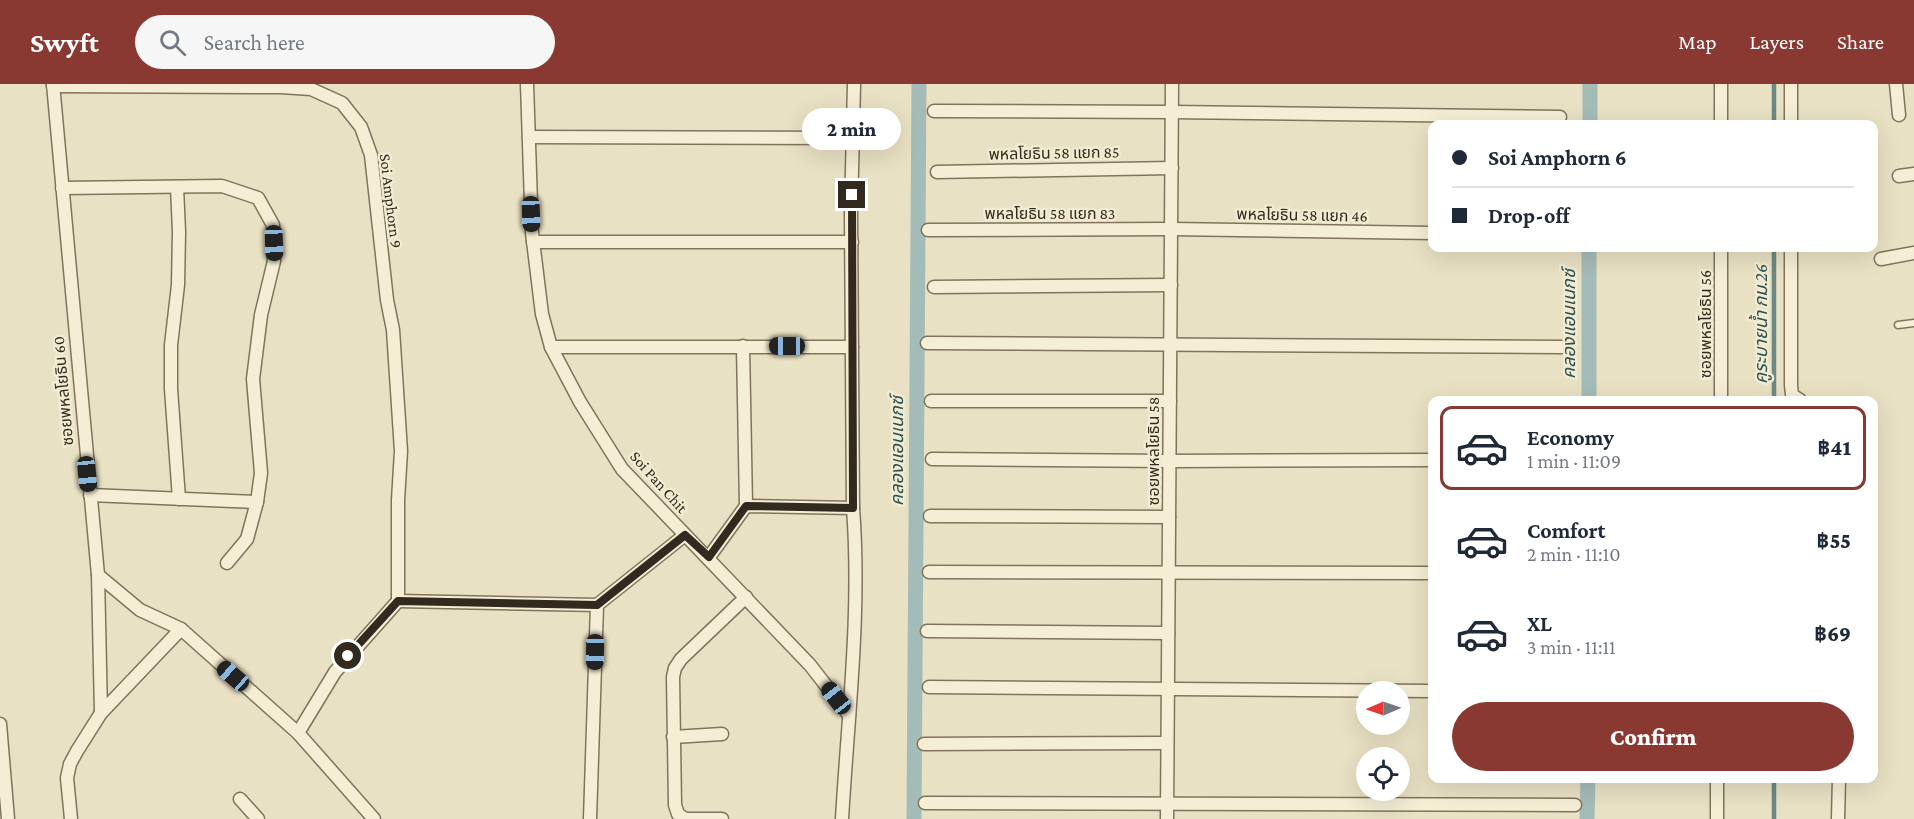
<!DOCTYPE html>
<meta charset="utf-8">
<style>
body{margin:0;font-family:"Crimson Pro","Noto Sans Thai",serif;background:#f6f6f7;color:#1f2937;height:100vh;display:flex;flex-direction:column;font-size:22px;white-space:nowrap}
*{box-sizing:border-box;margin:0}
p{font-size:20px;color:#747a83}
.icon{flex:none;width:33px;height:33px;fill:none;stroke:currentColor;stroke-width:2;stroke-linecap:round;stroke-linejoin:round}
.map{position:relative;flex:1;overflow:hidden}
.side{position:absolute;left:1428px;top:312px;width:450px;height:387px;display:flex;flex-direction:column;background:#fff;border-radius:12px;box-shadow:0 6px 24px #0002}
.side>*{flex:none}
.top-card{position:absolute;left:1428px;top:36px;width:450px;height:132px;border-radius:12px;box-shadow:0 6px 24px #0002;display:grid;align-content:center;height:132px;padding:0 24px;background:#fff}
.needle{width:39px;rotate:268deg}
.controls{position:absolute;left:1356px;top:597px;display:grid;gap:12px}
.controls a{display:grid;place-items:center;width:54px;height:54px;border-radius:50%;background:#fff;box-shadow:0 6px 24px #0002;font-size:30px}
.end{position:absolute;width:27px;height:27px;margin:-14px;border:8px solid #322a1e;background:#fff;box-shadow:0 0 0 3px #fff}
.from{border-radius:50%}
.bubble{position:absolute;height:42px;border-radius:21px;background:#fff;box-shadow:0 6px 24px #0002;font-size:20px;font-weight:800;line-height:42px;text-align:center}
.car{position:absolute;width:18px;height:36px;margin:-18px -9px;border-radius:8px;box-shadow:0 0 4px 2px #0007;background:linear-gradient(#222 24%,#8ab4d8 0 40%,#222 0 76%,#8ab4d8 0 86%,#222 0)}
.top-card b{display:flex;align-items:center;gap:21px;height:57px;font-size:22px}
.top-card b+b{border-top:2px solid #e0e1e3}
.top-card i{width:15px;height:15px;background:#1f2937}
ul{padding:10px 0 0;list-style:none}
li{display:flex;align-items:center;gap:18px;height:84px;margin:0 12px 9px;padding:0 12px;border:3px solid transparent;border-radius:12px}
li div{flex:1}
li b{display:block;font-size:22px}
li em{font-style:normal;font-weight:800}
li.active{border-color:#8a3932}
li>.icon{width:54px;height:54px;stroke-width:1.5}
.action{display:flex;gap:12px;margin-top:auto;padding:12px 24px}
.action a{flex:1;height:69px;border-radius:36px;background:#8a3932;color:#fff;font-size:24px;font-weight:800;line-height:69px;text-align:center}
header{display:flex;align-items:center;gap:36px;box-sizing:border-box;height:84px;padding:0 30px;background:#8a3932;color:#fff}
header strong{font-size:28px}
nav{display:flex;gap:33px;margin-inline-start:auto;font-size:21px}
.search{width:420px;height:54px;background:#f6f6f7;display:flex;align-items:center;gap:15px;box-sizing:border-box;padding:0 21px;border-radius:33px;color:#747a83;font-size:22px}
.map>svg:first-child{display:block}
.lines{fill:none;stroke-linecap:round;stroke-linejoin:round}
.stream{stroke:#6d8985;stroke-width:4.5}
.canal{stroke:#a4bcb7;stroke-width:15}
.lane-casing{stroke:#81735c;stroke-width:9}
.street-casing{stroke:#81735c;stroke-width:15}
.lane{stroke:#f5eed5;stroke-width:6}
.street{stroke:#f5eed5;stroke-width:12}
.route{stroke:#322a1e;stroke-width:8}
.labels{text-anchor:middle;dominant-baseline:central;stroke-width:5;stroke-linejoin:round;paint-order:stroke}
.street-label{font-size:16px;fill:#322a1e;stroke:#f1ebd1}
.water-label{font-size:18px;font-style:italic;fill:#2f5051;stroke:#f1ebd1}
</style>
<header>
<strong>Swyft</strong>
<div class="search"><svg class="icon" aria-label="search" viewBox="0 0 24 24"><circle cx="10" cy="10" r="6"/><path d="M15 15l6 6"/></svg>Search here</div>
<nav><a>Map</a><a>Layers</a><a>Share</a></nav>
</header>
<div class="map">
<svg width="1914" height="735" viewBox="0 0 1914 735">
<rect width="100%" height="100%" fill="#e9e1c3"/>
<g class="lines">
<!-- stream -->
<g class="stream">
<polyline points="1774,0 1774,40"/>
<polyline points="1774,164 1774,316"/>
<polyline points="1774,735 1774,694"/>
</g>
<!-- canal -->
<g class="canal">
<polyline points="1590,40 1590,0"/>
<polyline points="1589,316 1589,164"/>
<polyline points="914,735 919,0"/>
<polyline points="1587,735 1588,694"/>
</g>
<defs>
<polyline id="lane" points="1898,241 1914,239"/>
<g id="street">
<polyline points="53,0 98,491 101,629"/>
<polyline points="527,0 532,149 542,230 551,263 580,318 622,385 810,581 849,631"/>
<polyline points="1896,0 1899,31"/>
<polyline points="53,2 281,3 311,5 342,19 361,43 371,71 387,216 393,246 401,367 398,416 398,517"/>
<polyline points="934,27 1172,28 1560,33"/>
<polyline points="1721,40 1721,0"/>
<polyline points="1791,40 1791,0"/>
<polyline points="529,53 853,54"/>
<polyline points="937,88 1172,84"/>
<polyline points="1899,92 1914,90"/>
<polyline points="177,103 179,148 178,201 171,261 171,305 179,415"/>
<polyline points="62,104 222,102 258,114 273,141 274,177 261,231 253,295 261,389 257,418 247,455 227,479"/>
<polyline points="928,146 1171,145 1432,149"/>
<polyline points="533,158 852,158"/>
<polyline points="1791,164 1791,301 1792,311 1800,316"/>
<polyline points="1881,175 1914,169"/>
<polyline points="934,203 1171,201"/>
<polyline points="927,259 1562,263"/>
<polyline points="743,262 746,422"/>
<polyline points="551,263 852,263"/>
<polyline points="1721,316 1721,164"/>
<polyline points="931,317 1170,317"/>
<polyline points="932,375 1170,377 1432,376"/>
<polyline points="90,411 257,418"/>
<polyline points="930,432 1169,433"/>
<polyline points="709,473 746,422 853,424"/>
<polyline points="929,488 1432,489"/>
<polyline points="98,491 140,526 181,545 298,649 374,735"/>
<polyline points="398,517 597,521"/>
<polyline points="927,547 1168,549"/>
<polyline points="929,603 1432,607"/>
<polyline points="0,640 8,735"/>
<polyline points="298,649 335,588 398,517"/>
<polyline points="673,653 722,650"/>
<polyline points="924,660 1167,659"/>
<polyline points="240,715 258,735"/>
<polyline points="925,719 1575,721"/>
<polyline points="71,735 67,694 70,680 77,667 101,629 181,545"/>
<polyline points="590,735 597,521 685,451"/>
<polyline points="722,735 685,735 678,730 675,721 673,593 675,584 681,575 746,513"/>
<path d="M842 735C848 631 861 528 853 424L851 130 854 0"/>
<polyline points="1167,735 1172,0"/>
<polyline points="1717,735 1717,694"/>
<polyline points="1838,735 1839,694"/>
</g>
</defs>
<!-- lane casing -->
<use href="#lane" class="lane-casing"/>
<!-- street casing -->
<use href="#street" class="street-casing"/>
<!-- lane -->
<use href="#lane" class="lane"/>
<!-- street -->
<use href="#street" class="street"/>
</g>
<g class="lines">
<!-- route -->
<polyline class="route" points="348,572 398,517 597,521 685,451 709,473 746,422 853,424 852,111"/>
</g>
<g class="labels">
<!-- street labels -->
<g class="street-label">
<text transform="translate(1054 69) rotate(-1)">พหลโยธิน 58 แยก 85</text>
<text transform="translate(391 117) rotate(83)">Soi Amphorn 9</text>
<text x="1050" y="129">พหลโยธิน 58 แยก 83</text>
<text transform="translate(1302 131) rotate(1)">พหลโยธิน 58 แยก 46</text>
<text transform="translate(1705 240) rotate(-90)">ซอยพหลโยธิน 56</text>
<text transform="translate(63 307) rotate(-95)">ซอยพหลโยธิน 60</text>
<text transform="translate(1153 367) rotate(-90)">ซอยพหลโยธิน 58</text>
<text transform="translate(659 398) rotate(48)">Soi Pan Chit</text>
</g>
<!-- water labels -->
<g class="water-label">
<text transform="translate(1569 240) rotate(-90)">คลองแอนเนกซ์</text>
<text transform="translate(1761 240) rotate(-90)">คูระบายน้ำ กม.26</text>
<text transform="translate(897 367) rotate(-90)">คลองแอนเนกซ์</text>
</g>
</g>
</svg>
<div class="controls">
<a><svg class="needle" viewBox="-14 -14 28 28"><path d="M0-13l5 13h-10z" fill="#e53935"/><path d="M0 13l5-13h-10z" fill="#747a83"/></svg></a>
<a><svg class="icon" aria-label="locate" viewBox="0 0 24 24"><circle cx="12" cy="12" r="6"/><path d="M12 2v4M12 18v4M2 12h4M18 12h4"/></svg></a>
</div>
<i class="end from" style="left:348px;top:572px"></i>
<i class="end" style="left:852px;top:111px"></i>
<div class="bubble" style="left:802px;top:24px;width:99px">2 min</div>
<i class="car" style="left:531px;top:130px;rotate:178deg"></i>
<i class="car" style="left:274px;top:159px;rotate:178deg"></i>
<i class="car" style="left:787px;top:262px;rotate:270deg"></i>
<i class="car" style="left:87px;top:390px;rotate:174deg"></i>
<i class="car" style="left:595px;top:568px;rotate:181deg"></i>
<i class="car" style="left:233px;top:592px;rotate:311deg"></i>
<i class="car" style="left:836px;top:614px;rotate:322deg"></i>
<div class="top-card">
<b><i class="from"></i>Soi Amphorn 6</b>
<b><i></i>Drop-off</b>
</div>
<section class="side">
<ul>
<li class="active"><svg class="icon" aria-label="car" viewBox="0 0 24 24"><path d="M5 17H2v-5l4-1 3-4h7l3 4 3 1v5h-3M9 17h6M6 11h13"/><circle cx="7" cy="17" r="2"/><circle cx="17" cy="17" r="2"/></svg><div><b>Economy</b><p>1 min · 11:09</p></div><em>฿41</em></li>
<li><svg class="icon" aria-label="car" viewBox="0 0 24 24"><path d="M5 17H2v-5l4-1 3-4h7l3 4 3 1v5h-3M9 17h6M6 11h13"/><circle cx="7" cy="17" r="2"/><circle cx="17" cy="17" r="2"/></svg><div><b>Comfort</b><p>2 min · 11:10</p></div><em>฿55</em></li>
<li><svg class="icon" aria-label="car" viewBox="0 0 24 24"><path d="M5 17H2v-5l4-1 3-4h7l3 4 3 1v5h-3M9 17h6M6 11h13"/><circle cx="7" cy="17" r="2"/><circle cx="17" cy="17" r="2"/></svg><div><b>XL</b><p>3 min · 11:11</p></div><em>฿69</em></li>
</ul>
<div class="action"><a>Confirm</a></div>
</section>
</div>
